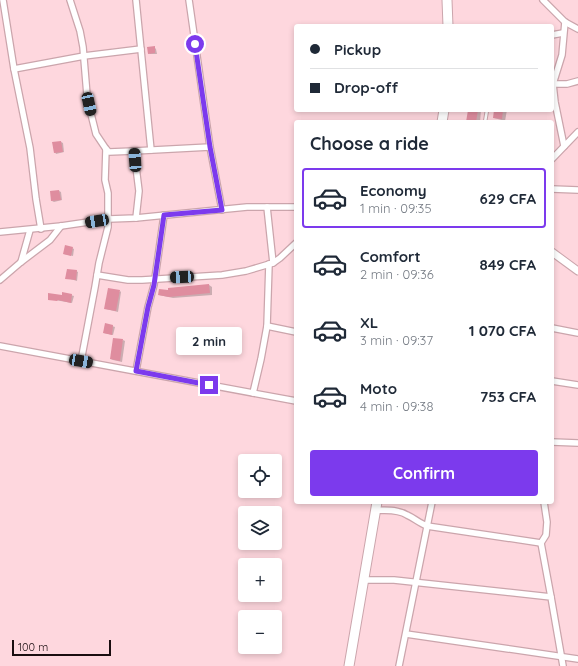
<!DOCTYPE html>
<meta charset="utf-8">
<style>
body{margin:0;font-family:Quicksand,sans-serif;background:#f6f6f7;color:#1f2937;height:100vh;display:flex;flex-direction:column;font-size:15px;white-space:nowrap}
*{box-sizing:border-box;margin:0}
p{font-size:13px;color:#747a83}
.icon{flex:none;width:22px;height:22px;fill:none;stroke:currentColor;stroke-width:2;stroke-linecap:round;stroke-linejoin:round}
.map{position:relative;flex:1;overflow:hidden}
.panel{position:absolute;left:294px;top:120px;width:260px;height:384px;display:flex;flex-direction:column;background:#fff;border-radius:4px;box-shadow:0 2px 6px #0003}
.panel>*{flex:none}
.banner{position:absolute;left:294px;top:24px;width:260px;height:88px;border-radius:4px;box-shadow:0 2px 6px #0003;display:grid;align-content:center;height:88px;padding:0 16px;background:#fff}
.fabs{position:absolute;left:238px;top:454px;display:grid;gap:8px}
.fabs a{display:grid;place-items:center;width:44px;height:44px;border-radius:4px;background:#fff;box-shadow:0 2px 6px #0003;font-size:20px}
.scale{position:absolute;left:12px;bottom:10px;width:99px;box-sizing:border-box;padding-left:4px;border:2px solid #1a0d10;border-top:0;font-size:11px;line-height:14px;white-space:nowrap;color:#1a0d10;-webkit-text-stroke:3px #fed7de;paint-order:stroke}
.end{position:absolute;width:18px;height:18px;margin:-9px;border:5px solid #7c3aed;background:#fff;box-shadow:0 0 0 2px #fff}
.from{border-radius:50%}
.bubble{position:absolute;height:28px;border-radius:4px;background:#fff;box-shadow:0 2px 6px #0003;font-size:13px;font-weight:800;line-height:28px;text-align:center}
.car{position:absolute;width:12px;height:24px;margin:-12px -6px;border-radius:5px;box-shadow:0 0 3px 1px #0007;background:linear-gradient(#222 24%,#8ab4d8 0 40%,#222 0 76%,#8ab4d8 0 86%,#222 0)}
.banner b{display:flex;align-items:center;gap:14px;height:38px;font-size:15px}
.banner b+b{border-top:1px solid #e0e1e3}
.banner i{width:10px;height:10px;background:#1f2937}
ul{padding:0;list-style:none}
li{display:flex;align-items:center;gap:12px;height:60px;margin:0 8px 6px;padding:0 8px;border:2px solid transparent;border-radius:4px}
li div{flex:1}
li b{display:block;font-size:15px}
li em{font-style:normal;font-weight:800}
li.active{border-color:#7c3aed}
li>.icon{width:36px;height:36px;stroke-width:1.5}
h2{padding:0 16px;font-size:18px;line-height:48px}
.primary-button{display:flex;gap:8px;margin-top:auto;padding:8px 16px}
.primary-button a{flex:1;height:46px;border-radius:4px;background:#7c3aed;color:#fff;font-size:16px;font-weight:800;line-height:46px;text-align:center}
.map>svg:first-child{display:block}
.shadow{fill:#0003}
.building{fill:#df8d9f}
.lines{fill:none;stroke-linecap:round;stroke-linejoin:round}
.service-casing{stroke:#cba5ac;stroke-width:4.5}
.minor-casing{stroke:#cba5ac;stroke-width:8}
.tertiary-casing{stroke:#cba5ac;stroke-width:9}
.primary-casing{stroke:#cba5ac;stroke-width:11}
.service{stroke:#fff;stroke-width:2.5}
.minor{stroke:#fff;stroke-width:5.5}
.tertiary{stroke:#fff;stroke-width:7}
.primary{stroke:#fff;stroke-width:9}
.route{stroke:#7c3aed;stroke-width:5}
</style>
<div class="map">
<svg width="578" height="666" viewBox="0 0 578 666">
<rect width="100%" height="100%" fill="#fed7de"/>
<!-- shadow -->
<g class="shadow">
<polygon points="154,47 156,49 157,54 149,54"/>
<polygon points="469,110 481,110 480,122 467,122"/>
<polygon points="495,110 507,110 505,121 494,118"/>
<polygon points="61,142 63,143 64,152 56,154 55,152"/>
<polygon points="59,191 61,192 62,200 54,202 52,201"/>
<polygon points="72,248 74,249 73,256 64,254"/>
<polygon points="76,271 78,272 77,281 67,278"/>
<polygon points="209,285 212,287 212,295 173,298 159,295 170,291"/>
<polygon points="120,291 121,292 118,312 106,309"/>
<polygon points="63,293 74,296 72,303 49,299 63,296"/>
<polygon points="106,324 115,327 113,335 104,333"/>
<polygon points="123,340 125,341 122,362 113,360 111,359"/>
</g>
<!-- building -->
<g class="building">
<polygon points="155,46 155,53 148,54 147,47"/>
<polygon points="468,110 478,110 476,122 466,122"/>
<polygon points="494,110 503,110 502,119 493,118"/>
<polygon points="61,141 63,152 54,153 52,142"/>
<polygon points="59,190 61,200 51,201 50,191"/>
<polygon points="65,245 73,247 71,256 63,254"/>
<polygon points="67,269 77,270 76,280 65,279"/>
<polygon points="209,284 210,293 169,297 158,295 159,289 168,290 168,288"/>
<polygon points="108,288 120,290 116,311 104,309"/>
<polygon points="62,292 72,294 71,303 58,300 57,301 48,300 48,293 62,295"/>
<polygon points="105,323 113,325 112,335 103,333"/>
<polygon points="113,338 123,339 120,361 110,359"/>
</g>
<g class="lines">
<defs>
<polyline id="service" points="485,122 487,110"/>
<g id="minor">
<polyline points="3,0 14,69 30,148 36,199 41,229"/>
<polyline points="70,0 80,31 83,47 87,95 91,114 96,134 106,149 109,152 134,151 139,191 136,218"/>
<polyline points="136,0 151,150"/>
<polyline points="543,0 565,22 578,29"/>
<polyline points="565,22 562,55 553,84 567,84 578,81"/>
<polyline points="552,35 563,33"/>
<polyline points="14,69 84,56 141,49"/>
<polyline points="552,83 553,84 555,102 564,146"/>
<polyline points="210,147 222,210"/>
<polyline points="134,151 210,147 189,0"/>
<polyline points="552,159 578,132"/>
<polyline points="552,189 578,190"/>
<polyline points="267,207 273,263"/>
<polyline points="0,232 61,226 109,219 136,218 247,207 296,207"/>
<polyline points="21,262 30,230"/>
<polyline points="97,275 128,280 142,280 222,275 246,271 273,263 280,258 296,243"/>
<polyline points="0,280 21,262 50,240 61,226"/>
<polyline points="267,326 296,332"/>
<polyline points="552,328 578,333"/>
<polyline points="0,346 296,401"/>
<polyline points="81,361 95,287 99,263 108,227 108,193 105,180 106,149"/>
<polyline points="136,371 148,307 154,285 164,215"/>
<polyline points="552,381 578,385"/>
<polyline points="253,393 261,359 267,326 269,264"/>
<polyline points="552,442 578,443"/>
<polyline points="544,502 547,522 546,535 541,543 551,597"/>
<path d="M376 510C386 511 398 509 407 515 414 518 419 523 427 526L541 543"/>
<polyline points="364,580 394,580 551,597 563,666"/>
<polyline points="406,634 578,659"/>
<polyline points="399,666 432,502"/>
</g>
<polyline id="tertiary" points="552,252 578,271"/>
<g id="primary">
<polyline points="447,0 448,26"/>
<polyline points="442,122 444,110"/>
<polyline points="349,666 377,502"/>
</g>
</defs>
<!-- service casing -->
<use href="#service" class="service-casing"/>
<!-- minor casing -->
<use href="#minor" class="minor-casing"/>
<!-- tertiary casing -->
<use href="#tertiary" class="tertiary-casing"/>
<!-- primary casing -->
<use href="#primary" class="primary-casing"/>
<!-- service -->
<use href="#service" class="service"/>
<!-- minor -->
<use href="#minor" class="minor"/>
<!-- tertiary -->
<use href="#tertiary" class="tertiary"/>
<!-- primary -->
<use href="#primary" class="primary"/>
</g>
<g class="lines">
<!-- route -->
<polyline class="route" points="195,44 210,147 222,210 164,215 154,285 148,307 136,371 209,385"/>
</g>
</svg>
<div class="fabs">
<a><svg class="icon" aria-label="locate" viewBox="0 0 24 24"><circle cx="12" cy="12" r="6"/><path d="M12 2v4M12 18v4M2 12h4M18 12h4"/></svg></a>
<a><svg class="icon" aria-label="layers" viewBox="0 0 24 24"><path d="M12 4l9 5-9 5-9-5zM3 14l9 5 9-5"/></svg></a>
<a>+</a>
<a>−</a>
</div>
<div class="scale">100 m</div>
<i class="end from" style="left:195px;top:44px"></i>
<i class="end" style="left:209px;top:385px"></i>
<div class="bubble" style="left:176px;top:327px;width:66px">2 min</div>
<i class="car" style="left:89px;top:104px;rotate:168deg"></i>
<i class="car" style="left:135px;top:160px;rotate:356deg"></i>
<i class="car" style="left:97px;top:221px;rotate:261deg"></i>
<i class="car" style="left:182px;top:277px;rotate:267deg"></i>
<i class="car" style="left:81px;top:361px;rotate:100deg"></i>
<div class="banner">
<b><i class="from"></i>Pickup</b>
<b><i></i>Drop-off</b>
</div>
<section class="panel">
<h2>Choose a ride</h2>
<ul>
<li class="active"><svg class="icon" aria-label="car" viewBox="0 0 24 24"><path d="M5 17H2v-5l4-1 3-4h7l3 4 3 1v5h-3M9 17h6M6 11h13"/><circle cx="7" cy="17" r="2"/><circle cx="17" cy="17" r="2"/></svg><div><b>Economy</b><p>1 min · 09:35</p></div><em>629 CFA</em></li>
<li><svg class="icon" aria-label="car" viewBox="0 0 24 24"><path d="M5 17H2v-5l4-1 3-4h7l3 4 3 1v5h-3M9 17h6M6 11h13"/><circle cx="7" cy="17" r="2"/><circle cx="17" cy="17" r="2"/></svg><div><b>Comfort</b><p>2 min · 09:36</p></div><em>849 CFA</em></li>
<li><svg class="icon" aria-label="car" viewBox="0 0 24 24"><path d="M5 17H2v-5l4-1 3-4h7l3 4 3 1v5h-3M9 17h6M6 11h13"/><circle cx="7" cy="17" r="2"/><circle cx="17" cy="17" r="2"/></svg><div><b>XL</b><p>3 min · 09:37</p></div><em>1 070 CFA</em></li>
<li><svg class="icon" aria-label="car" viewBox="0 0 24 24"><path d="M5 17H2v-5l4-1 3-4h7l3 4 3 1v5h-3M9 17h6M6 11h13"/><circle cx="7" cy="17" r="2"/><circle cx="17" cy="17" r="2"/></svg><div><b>Moto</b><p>4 min · 09:38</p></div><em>753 CFA</em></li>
</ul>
<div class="primary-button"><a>Confirm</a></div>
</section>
</div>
